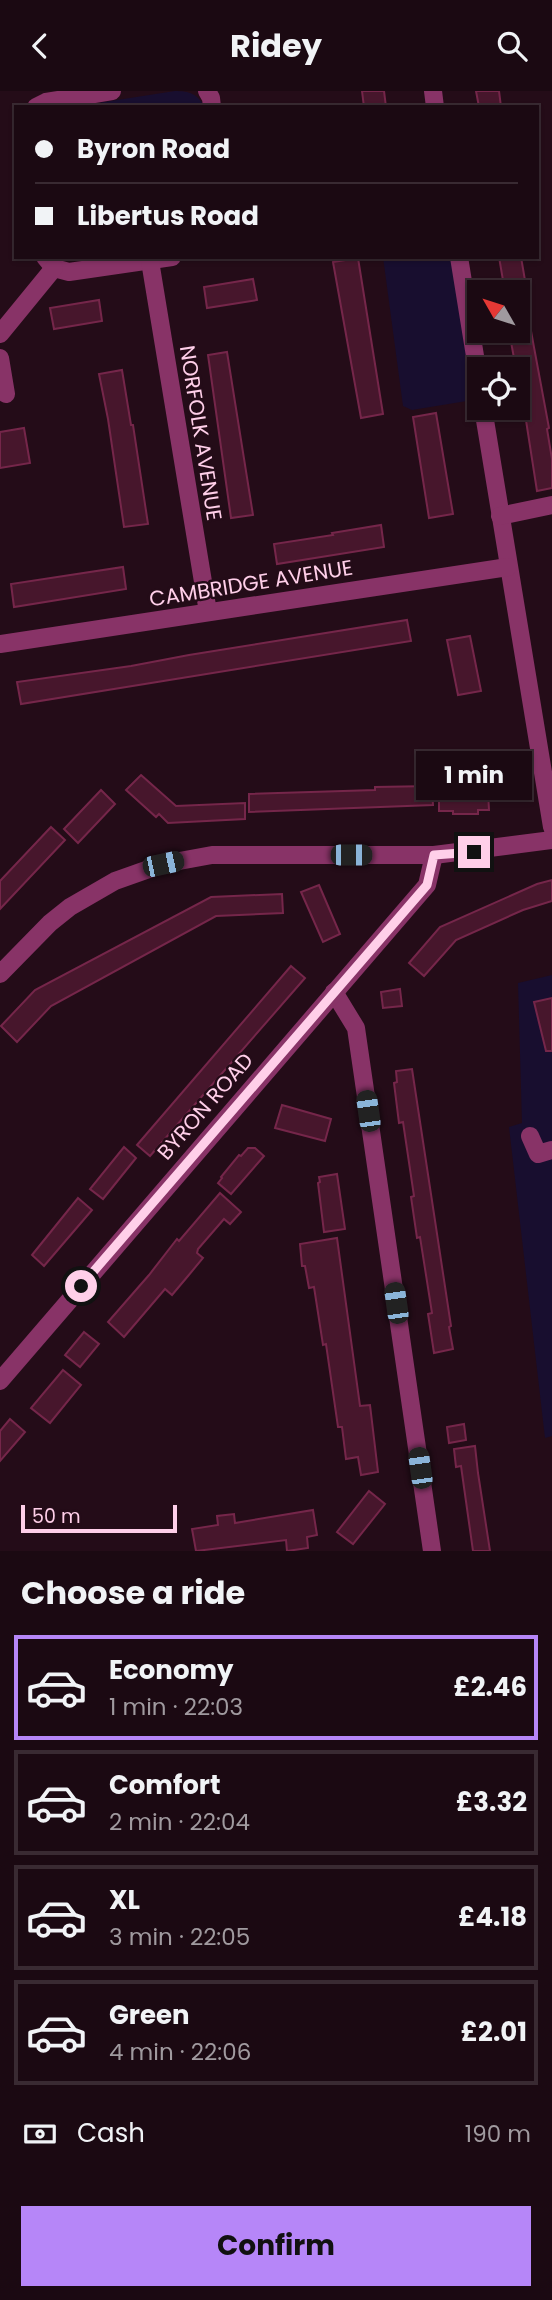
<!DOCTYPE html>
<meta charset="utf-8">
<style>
body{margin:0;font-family:Poppins,sans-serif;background:#281720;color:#f1f3f6;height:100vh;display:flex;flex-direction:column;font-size:26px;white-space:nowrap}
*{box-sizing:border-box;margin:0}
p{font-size:23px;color:#a09a9f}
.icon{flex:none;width:38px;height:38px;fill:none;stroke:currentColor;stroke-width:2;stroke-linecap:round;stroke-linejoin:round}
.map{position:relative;height:1460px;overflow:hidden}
.side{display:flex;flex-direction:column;background:#1b0912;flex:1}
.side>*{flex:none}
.guide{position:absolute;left:14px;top:14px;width:525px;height:154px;border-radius:0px;box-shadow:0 2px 5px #0004,0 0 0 2px #392a32;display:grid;align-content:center;height:154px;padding:0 21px;background:#1b0912}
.needle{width:46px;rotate:309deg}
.fabs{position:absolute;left:467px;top:189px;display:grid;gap:14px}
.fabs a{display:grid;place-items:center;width:63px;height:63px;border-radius:0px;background:#1b0912;box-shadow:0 2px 5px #0004,0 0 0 2px #392a32;font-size:35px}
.scale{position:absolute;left:21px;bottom:18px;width:156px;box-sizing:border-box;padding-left:7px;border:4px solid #ffcfe9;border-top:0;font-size:19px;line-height:24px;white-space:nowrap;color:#ffcfe9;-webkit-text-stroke:5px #240c18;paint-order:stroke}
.end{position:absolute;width:32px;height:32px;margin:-16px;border:9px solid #ffcfe9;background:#111;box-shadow:0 0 0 4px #111}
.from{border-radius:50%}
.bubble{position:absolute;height:49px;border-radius:0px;background:#1b0912;box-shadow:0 2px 5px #0004,0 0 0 2px #392a32;font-size:23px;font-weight:700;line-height:49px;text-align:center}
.car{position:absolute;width:21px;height:42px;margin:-21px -10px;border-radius:9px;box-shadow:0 0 5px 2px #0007;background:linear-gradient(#222 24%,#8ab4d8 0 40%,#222 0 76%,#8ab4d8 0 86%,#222 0)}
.guide b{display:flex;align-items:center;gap:24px;height:66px;font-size:26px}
.guide b+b{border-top:2px solid #392a32}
.guide i{width:18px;height:18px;background:#f1f3f6}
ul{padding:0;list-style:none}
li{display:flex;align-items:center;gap:21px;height:105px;margin:0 14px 10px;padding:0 7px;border:4px solid #392a32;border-radius:0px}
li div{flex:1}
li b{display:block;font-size:26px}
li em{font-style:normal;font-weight:700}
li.current{border-color:#b686f8}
li>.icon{width:63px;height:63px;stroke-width:1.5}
h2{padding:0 21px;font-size:32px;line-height:84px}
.pay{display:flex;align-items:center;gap:18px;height:77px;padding:0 21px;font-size:26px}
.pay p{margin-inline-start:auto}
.primary-button{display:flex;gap:14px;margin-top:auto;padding:14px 21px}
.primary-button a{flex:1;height:80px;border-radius:0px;background:#b686f8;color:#111;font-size:28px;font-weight:700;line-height:80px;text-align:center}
header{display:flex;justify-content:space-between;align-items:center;height:91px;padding:0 21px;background:#1b0912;font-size:32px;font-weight:700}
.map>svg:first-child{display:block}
.green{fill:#180e2f}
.building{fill:#47162c;stroke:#75264a;stroke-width:2}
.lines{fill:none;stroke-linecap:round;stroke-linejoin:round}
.minor{stroke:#883367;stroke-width:18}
.route{stroke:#ffcfe9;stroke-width:9}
.labels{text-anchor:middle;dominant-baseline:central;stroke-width:5;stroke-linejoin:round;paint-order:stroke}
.street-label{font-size:21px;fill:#ffcfe9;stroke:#240c18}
</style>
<header><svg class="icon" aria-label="back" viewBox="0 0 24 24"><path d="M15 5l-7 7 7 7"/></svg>Ridey<svg class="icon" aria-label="search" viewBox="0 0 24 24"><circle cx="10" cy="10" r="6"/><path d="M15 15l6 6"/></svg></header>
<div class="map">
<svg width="552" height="1460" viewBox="0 0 552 1460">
<rect width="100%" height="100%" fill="#240c18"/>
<!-- green -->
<g class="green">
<path d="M175 0C190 0 197 3 205 16H72Z"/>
<polygon points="383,166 459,166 479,308 412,319 403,315"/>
<polygon points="552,884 552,1345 545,1347 509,1036 522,1032 518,892"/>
</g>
<!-- building -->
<g class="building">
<polygon points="362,0 384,0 386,16 364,16"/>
<polygon points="476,0 499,0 501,16 479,16"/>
<polygon points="499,166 521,166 527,201 505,201"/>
<polygon points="358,167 383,323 361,327 333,171"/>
<polygon points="253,188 257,209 207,217 204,196"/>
<polygon points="99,209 102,230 54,238 50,217"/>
<polygon points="509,240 531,240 549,337 547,338 552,368 552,397 537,400 518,278 516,278"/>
<polygon points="227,261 253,424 231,427 208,264"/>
<polygon points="122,279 131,334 133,334 148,433 124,436 108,328 99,283"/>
<polygon points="436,322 453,423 429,427 413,326"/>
<polygon points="24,337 30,372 0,377 0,341"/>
<polygon points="381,434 384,456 277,473 274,453 333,444 332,442"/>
<polygon points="123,476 126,498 14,516 11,493"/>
<polygon points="407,529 411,550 21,613 17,591 131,575 189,564"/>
<polygon points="470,545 481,600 458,604 447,549"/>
<polygon points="141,684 176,715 245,712 245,728 168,732 159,723 156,726 126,699"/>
<polygon points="432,695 433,714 249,721 249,703 375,699 375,696"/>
<polygon points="477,697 477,701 488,701 489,719 478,719 478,723 453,723 453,720 439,720 439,698"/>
<polygon points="101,699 115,713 78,752 64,738"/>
<polygon points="51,736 65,749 0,818 0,790"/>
<polygon points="552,789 552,810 523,819 456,849 424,885 409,872 440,836 537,793"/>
<polygon points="319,794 340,843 323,851 301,801"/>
<polygon points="282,803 283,822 216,825 51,915 17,951 1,935 35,899 211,806"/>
<polygon points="291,875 305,887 150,1065 137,1054"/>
<polygon points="400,898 402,915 383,917 381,901"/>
<polygon points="552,907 552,960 546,960 534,911"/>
<polygon points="412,978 451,1235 449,1236 453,1258 434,1262 428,1223 432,1222 420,1146 417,1147 411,1106 414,1105 403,1031 399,1032 394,992 397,991 396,980"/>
<polygon points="282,1014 331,1028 325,1050 275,1037"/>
<polygon points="124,1056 136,1067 103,1108 90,1098"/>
<polygon points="248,1057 255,1057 264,1065 231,1103 218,1092 222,1087 221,1086 239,1064 241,1065"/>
<polygon points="337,1083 345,1138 324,1141 318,1092 320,1091 319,1086"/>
<polygon points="220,1102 241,1121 230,1133 224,1128 198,1158 197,1162 203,1167 188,1185 172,1204 165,1198 124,1246 108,1231 149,1184 177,1148 179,1150"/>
<polygon points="78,1107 92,1119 44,1175 32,1164"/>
<polygon points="337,1147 360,1315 370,1314 378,1381 361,1384 358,1366 346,1368 342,1336 338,1336 326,1253 323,1254 314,1196 309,1197 305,1175 302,1175 300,1153"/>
<polygon points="84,1241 99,1253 80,1276 65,1264"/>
<polygon points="63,1279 81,1294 50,1332 31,1317"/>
<polygon points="10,1328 25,1341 0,1370 0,1340"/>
<polygon points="464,1333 466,1349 449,1352 447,1336"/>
<polygon points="475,1355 478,1382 490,1460 473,1460 461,1375 456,1376 454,1358"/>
<polygon points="369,1400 385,1413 353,1453 337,1441"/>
<polygon points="313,1419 317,1444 307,1446 308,1457 287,1460 286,1449 196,1460 192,1438 218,1434 217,1425 234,1423 235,1432"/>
</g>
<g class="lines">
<!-- minor -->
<g class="minor">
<polyline points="207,0 211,7 212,16"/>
<polyline points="433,0 435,16"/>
<polyline points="36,16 46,11 112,0"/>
<polyline points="45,166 54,177 69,181 172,166"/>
<polyline points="459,166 480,296"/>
<polyline points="150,170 208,521"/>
<polyline points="0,243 54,177"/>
<polyline points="0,267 6,303"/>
<polyline points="483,317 552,736"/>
<polyline points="500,425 552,414"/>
<polyline points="0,553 508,476"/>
<polyline points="0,883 50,832 70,816 115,790 163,773 212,764 434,764 552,749"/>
<polyline points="334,901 356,937 432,1460"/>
<polyline points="530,1045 538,1063 552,1059"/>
<polyline points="0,1290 427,794 434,764"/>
</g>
</g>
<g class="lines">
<!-- route -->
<polyline class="route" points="81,1195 427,794 434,764 474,761"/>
</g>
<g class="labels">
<!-- street labels -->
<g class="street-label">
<text transform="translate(201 342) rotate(81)">NORFOLK AVENUE</text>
<text transform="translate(251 492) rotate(-9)">CAMBRIDGE AVENUE</text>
<text transform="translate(205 1015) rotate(-49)">BYRON ROAD</text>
</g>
</g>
</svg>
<div class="fabs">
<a><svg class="needle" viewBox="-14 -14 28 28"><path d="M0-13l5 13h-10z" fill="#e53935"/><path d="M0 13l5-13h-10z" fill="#a09a9f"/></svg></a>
<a><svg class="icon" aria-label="locate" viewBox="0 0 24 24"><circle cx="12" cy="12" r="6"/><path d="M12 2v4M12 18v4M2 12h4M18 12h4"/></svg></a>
</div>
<div class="scale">50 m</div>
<i class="end from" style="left:81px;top:1195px"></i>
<i class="end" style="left:474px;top:761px"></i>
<div class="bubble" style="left:416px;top:660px;width:116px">1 min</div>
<i class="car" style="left:351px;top:764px;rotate:90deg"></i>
<i class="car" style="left:163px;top:773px;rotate:78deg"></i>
<i class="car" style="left:368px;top:1020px;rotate:352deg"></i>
<i class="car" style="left:396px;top:1212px;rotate:352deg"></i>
<i class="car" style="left:420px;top:1377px;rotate:352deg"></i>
<div class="guide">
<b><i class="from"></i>Byron Road</b>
<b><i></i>Libertus Road</b>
</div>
</div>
<section class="side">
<h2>Choose a ride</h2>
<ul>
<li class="current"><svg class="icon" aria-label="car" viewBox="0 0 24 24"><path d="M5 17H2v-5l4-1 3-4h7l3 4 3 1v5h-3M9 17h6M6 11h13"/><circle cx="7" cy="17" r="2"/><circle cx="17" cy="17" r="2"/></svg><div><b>Economy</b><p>1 min · 22:03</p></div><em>£2.46</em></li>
<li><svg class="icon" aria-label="car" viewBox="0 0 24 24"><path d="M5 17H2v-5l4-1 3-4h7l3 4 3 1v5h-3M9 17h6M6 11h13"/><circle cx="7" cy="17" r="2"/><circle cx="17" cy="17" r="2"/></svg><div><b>Comfort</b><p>2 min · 22:04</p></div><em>£3.32</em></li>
<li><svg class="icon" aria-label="car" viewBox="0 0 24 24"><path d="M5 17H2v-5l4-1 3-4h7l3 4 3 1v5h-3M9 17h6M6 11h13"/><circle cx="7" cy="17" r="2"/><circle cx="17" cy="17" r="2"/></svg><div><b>XL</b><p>3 min · 22:05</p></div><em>£4.18</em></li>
<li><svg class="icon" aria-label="car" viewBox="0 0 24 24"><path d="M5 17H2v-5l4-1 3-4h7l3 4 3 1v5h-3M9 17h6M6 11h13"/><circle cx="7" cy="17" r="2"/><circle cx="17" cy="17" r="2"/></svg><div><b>Green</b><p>4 min · 22:06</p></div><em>£2.01</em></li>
</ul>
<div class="pay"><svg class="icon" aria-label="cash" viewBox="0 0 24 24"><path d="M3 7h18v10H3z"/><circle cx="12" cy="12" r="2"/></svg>Cash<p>190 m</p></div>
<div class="primary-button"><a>Confirm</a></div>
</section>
